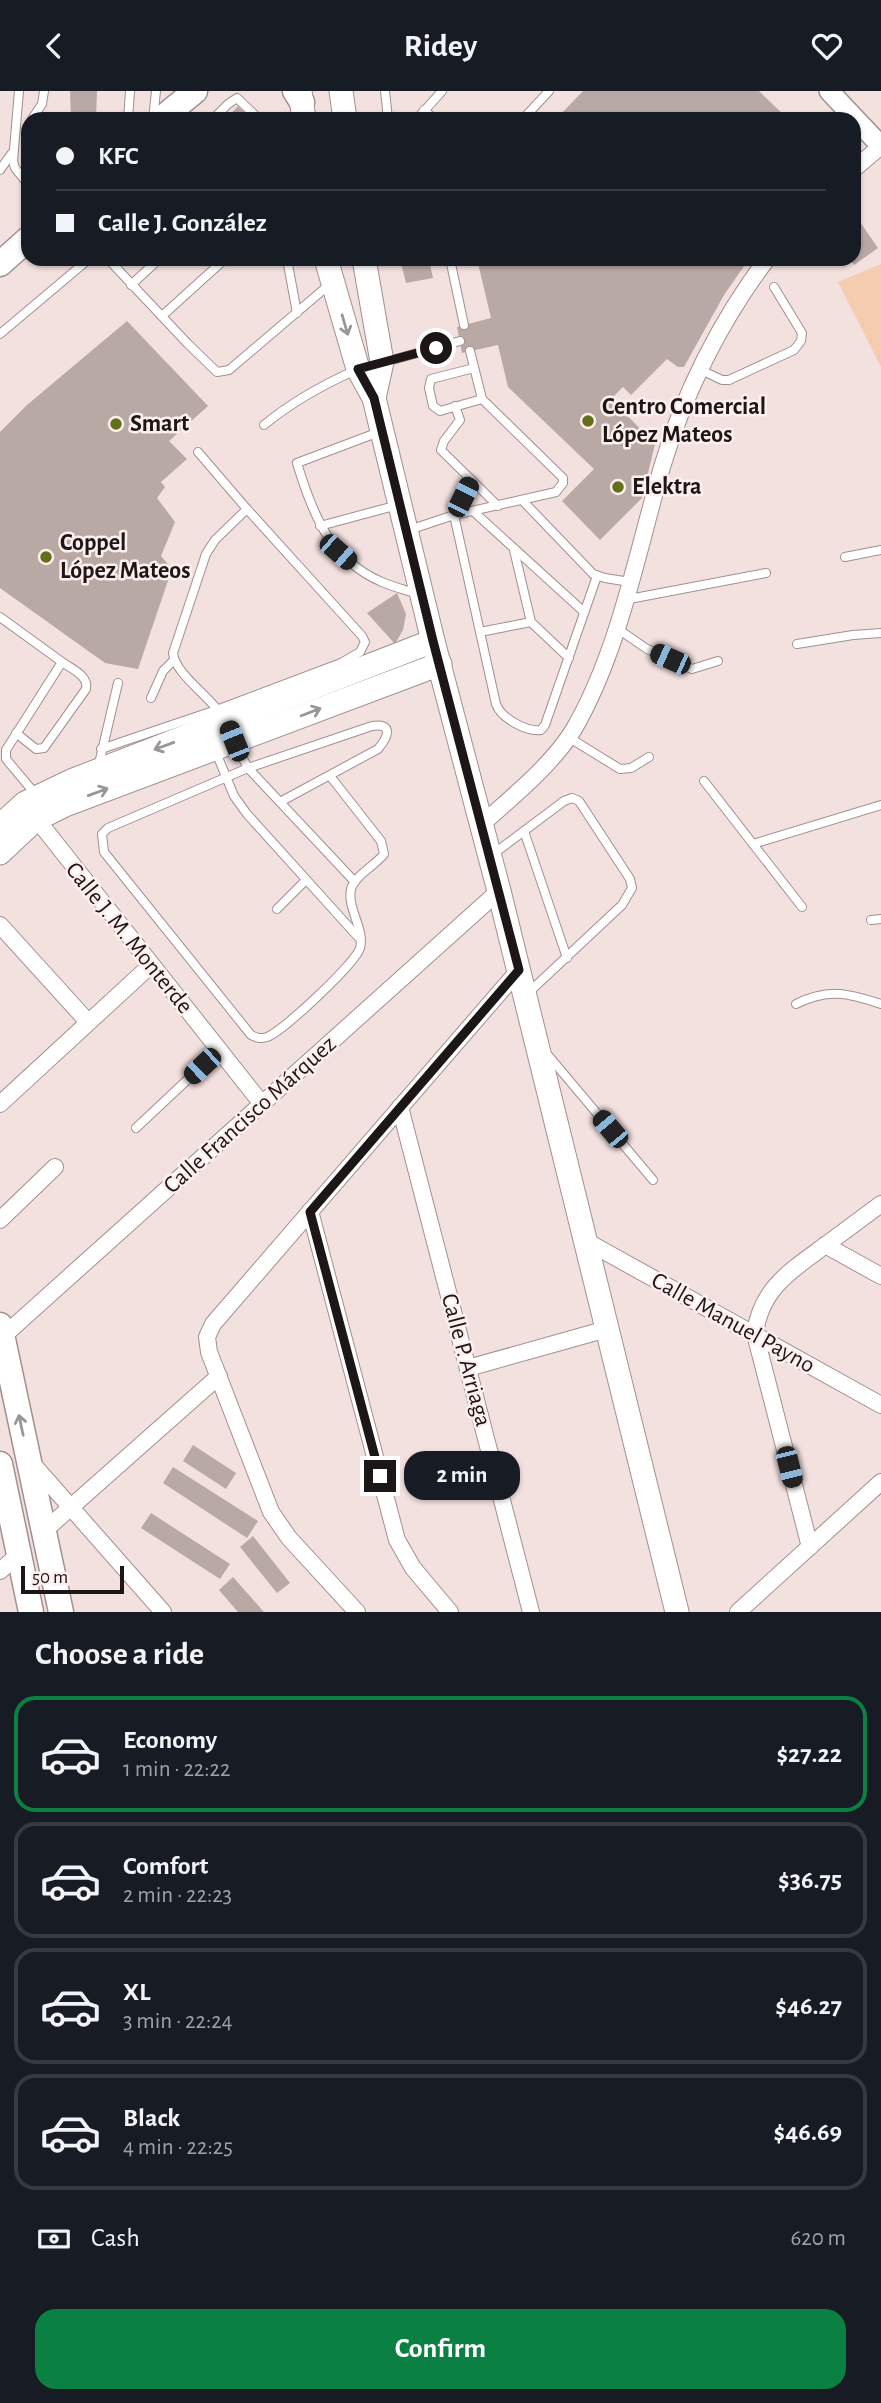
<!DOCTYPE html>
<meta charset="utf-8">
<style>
body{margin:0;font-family:"Alegreya Sans",sans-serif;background:#20242c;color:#f1f3f6;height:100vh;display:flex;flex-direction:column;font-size:26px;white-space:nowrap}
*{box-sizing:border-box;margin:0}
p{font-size:23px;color:#9ea1a6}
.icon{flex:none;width:38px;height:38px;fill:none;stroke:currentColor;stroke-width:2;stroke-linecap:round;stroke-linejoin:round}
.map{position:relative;height:1521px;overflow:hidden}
.side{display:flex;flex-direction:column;background:#171b24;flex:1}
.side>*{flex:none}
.banner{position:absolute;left:21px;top:21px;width:840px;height:154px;border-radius:21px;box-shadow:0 2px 5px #0004;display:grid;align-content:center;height:154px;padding:0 35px;background:#171b24}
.scale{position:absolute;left:21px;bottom:18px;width:103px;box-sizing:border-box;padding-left:7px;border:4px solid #1c1616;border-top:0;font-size:19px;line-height:24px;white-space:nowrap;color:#1c1616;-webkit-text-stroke:5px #feefee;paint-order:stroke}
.end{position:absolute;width:32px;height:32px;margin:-16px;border:9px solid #1c1616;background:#fff;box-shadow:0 0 0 4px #fff}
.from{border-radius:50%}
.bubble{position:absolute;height:49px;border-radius:21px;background:#171b24;box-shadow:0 2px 5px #0004;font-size:23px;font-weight:700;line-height:49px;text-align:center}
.car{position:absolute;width:21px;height:42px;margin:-21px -10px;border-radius:9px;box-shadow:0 0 5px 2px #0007;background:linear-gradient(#222 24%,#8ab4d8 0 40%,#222 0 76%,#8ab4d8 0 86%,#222 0)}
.banner b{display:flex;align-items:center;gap:24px;height:66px;font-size:26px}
.banner b+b{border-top:2px solid #363941}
.banner i{width:18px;height:18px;background:#f1f3f6}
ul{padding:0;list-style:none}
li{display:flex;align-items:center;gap:21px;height:116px;margin:0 14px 10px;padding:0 21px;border:4px solid #363941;border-radius:21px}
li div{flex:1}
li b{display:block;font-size:26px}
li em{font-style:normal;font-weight:700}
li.active{border-color:#0b8043}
li>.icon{width:63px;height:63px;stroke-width:1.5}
h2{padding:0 35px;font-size:32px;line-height:84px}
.pay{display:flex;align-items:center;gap:18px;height:77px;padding:0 35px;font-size:26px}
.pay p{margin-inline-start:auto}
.button{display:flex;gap:14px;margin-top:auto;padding:14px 35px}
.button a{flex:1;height:80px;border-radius:21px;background:#0b8043;color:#fff;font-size:28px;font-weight:700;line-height:80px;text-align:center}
header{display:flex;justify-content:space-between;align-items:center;height:91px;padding:0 35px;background:#171b24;font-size:32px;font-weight:700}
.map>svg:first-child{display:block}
.green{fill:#f4cdb0}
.building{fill:#b9a9a4}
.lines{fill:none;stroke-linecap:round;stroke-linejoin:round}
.service-casing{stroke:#a1908f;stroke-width:10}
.minor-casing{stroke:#a1908f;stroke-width:18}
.tertiary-casing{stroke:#a1908f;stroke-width:22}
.secondary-casing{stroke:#a1908f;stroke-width:25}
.primary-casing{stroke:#a1908f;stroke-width:27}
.service{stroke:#fff;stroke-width:8}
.minor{stroke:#fff;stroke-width:16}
.tertiary{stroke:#fff;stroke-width:19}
.secondary{stroke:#fff;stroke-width:23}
.primary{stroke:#fff;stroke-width:24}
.oneway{stroke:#999696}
.route{stroke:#1c1616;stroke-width:9}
.poi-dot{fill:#63701b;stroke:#feefee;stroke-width:2.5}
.labels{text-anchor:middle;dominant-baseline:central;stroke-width:5;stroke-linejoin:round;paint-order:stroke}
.poi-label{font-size:24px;font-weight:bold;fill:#1c1616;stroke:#feefee;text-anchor:start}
.street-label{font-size:24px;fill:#1c1616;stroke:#feefee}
</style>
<header><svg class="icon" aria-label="back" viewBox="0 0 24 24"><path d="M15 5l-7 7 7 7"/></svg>Ridey<svg class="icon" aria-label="heart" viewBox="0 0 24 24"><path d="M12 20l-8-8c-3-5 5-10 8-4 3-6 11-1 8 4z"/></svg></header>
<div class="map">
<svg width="881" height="1521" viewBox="0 0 881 1521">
<rect width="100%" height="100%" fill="#f3e1e0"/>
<!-- green -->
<polygon class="green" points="881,173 881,276 838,191"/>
<!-- building -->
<g class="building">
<polygon points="70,0 97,0 96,28 71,28"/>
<polygon points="583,0 759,0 788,28 556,28"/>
<polygon points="238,15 251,28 226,28"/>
<polygon points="860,131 878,157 854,174 850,168 854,168 854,135"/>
<polygon points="400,168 429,168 433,187 406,192"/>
<polygon points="477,168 749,168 724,204 684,276 678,276 667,268 631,304 623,296 611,308 655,353 642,407 600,449 562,410 594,378 508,296 498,254 462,262 457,236 491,227"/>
<polygon points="127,230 208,315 169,350 187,368 161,391 165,396 157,407 175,431 161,465 172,478 138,578 105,572 0,497 0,341 27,314"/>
<polygon points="397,502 406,523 403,539 395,553 367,522"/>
<polygon points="193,1354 236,1382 226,1398 183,1370"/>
<polygon points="173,1376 258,1430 247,1447 163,1392"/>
<polygon points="151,1422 230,1473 220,1488 141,1437"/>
<polygon points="253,1445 290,1492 277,1502 240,1456"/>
<polygon points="233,1486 264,1521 238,1521 219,1499"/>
</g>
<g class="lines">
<defs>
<g id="service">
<polyline points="19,0 13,70 15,77 28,93"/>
<polyline points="385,0 388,28"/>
<polyline points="424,19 434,28"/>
<polyline points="32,28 42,13 44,0"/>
<polyline points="128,28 130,0"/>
<polyline points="153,28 156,0"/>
<polyline points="213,28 228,13 237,7 259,28"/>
<polyline points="417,28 442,0"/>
<polyline points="523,28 549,0"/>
<polyline points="0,79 12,62"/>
<polyline points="108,168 188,253 217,281 229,279 330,193"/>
<polyline points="287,168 297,222"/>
<polyline points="450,168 464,234"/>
<polyline points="131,194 159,168"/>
<polyline points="162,225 225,168"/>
<polyline points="0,243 89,168"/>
<polyline points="385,271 460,250"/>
<polyline points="474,277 431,288 429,297 433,315 440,320 482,308"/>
<polyline points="701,279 722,289 729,289 794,259 801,250 802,242 774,196"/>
<polyline points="455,315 460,329 444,350 441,359 498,415"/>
<path d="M264 334C292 311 322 294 356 279"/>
<path d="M379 341 297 372C312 422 330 469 382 491 393 496 406 499 418 503"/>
<polyline points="198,361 247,418"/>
<path d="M471 389 454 424 496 613C501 627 526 641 541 639L545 634 597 485"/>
<polyline points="522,409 593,483 605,487 630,491"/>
<polyline points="473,420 584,521"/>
<polyline points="320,435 398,414"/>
<polyline points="409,439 454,424 556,401 563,392 563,387 482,308 470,260"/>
<polyline points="514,459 531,531 569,567"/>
<polyline points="845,466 881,459"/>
<polyline points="624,509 766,482"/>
<polyline points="0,526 62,571 6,659 6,668 37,705"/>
<polyline points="618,538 647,558 692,578 718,570"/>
<polyline points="480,541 531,531"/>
<polyline points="797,553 853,544 881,542"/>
<polyline points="151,607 163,580 174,569"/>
<path d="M16 642 36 658 44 657 86 598C89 585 72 578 62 571"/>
<polyline points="568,646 620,678 631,677 649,666"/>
<path d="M235 653 248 677 372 635C394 632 388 646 378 658L280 711"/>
<path d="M101 658 219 618 341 572 360 561 365 551 362 545 247 418 215 449 206 463 173 562C175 584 213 607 225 629"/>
<polyline points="215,659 234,705 247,723 359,847"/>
<polyline points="98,677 118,592"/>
<path d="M330 685 381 750 384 763C376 774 355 784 351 798 347 818 365 838 360 857 356 872 282 941 267 946 260 948 257 947 251 944L104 761 102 743 108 737 248 677 355 791"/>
<polyline points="704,690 802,816"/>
<polyline points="524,740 567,867"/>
<polyline points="753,753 881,714"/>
<polyline points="492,764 564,710 572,707 579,710 630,788 632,797 622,814 527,903"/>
<polyline points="277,818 306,789"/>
<polyline points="871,829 881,828"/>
<path d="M796 913C828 897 848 902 881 913"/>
<polyline points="547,963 653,1089"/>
<polyline points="136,1037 219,959"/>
</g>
<g id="minor">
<polyline points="854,78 881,55"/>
<polyline points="31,721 262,1013"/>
<path d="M482 733C512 706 553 673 574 638 619 560 637 462 662 376 684 302 721 229 767 168"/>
<polyline points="0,834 88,931"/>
<polyline points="0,1013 151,874"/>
<polyline points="400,1016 531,1521"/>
<polyline points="310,1120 397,1449 413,1477 450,1521"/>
<polyline points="0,1129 55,1076"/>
<polyline points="586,1150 881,1314"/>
<polyline points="825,1154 881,1185"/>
<polyline points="0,1248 499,800"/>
<polyline points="468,1277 607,1238"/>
<polyline points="30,1370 163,1521"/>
<polyline points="44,1440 219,1285"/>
<path d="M810 1456 755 1243C760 1199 790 1180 823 1156 843 1141 862 1127 881 1113"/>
<polyline points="0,1480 19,1463"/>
<polyline points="357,1521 289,1447 271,1421 209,1261 207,1246 213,1233 519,879"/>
<polyline points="738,1521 881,1391"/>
</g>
<polyline id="tertiary" points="829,0 881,55"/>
<g id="secondary">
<polyline points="300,0 304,28"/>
<polyline points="341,0 345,28"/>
<polyline points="326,168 358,278 374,307 433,550 499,800 677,1521"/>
<polyline points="364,168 382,271 374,307"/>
<polyline points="0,735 25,712 71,690 433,550"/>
<polyline points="0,762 35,729 65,714 440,573"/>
</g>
<g id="primary">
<polyline points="295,0 302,11"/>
<polyline points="161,28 195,0"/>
<polyline points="0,173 28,148"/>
<polyline points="0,1234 61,1521"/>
<polyline points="0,1373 31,1521"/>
</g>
</defs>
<!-- service casing -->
<use href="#service" class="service-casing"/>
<!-- minor casing -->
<use href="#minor" class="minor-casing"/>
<!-- tertiary casing -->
<use href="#tertiary" class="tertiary-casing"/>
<!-- secondary casing -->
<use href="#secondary" class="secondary-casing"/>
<!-- primary casing -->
<use href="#primary" class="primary-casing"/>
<!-- service -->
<use href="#service" class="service"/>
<!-- minor -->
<use href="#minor" class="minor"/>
<!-- tertiary -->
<use href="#tertiary" class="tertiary"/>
<!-- secondary -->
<use href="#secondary" class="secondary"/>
<!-- primary -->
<use href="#primary" class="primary"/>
</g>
<!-- one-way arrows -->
<defs><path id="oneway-shaft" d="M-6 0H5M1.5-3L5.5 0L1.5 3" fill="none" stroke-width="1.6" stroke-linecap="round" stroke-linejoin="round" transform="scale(1.75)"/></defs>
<g class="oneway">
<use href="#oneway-shaft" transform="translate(345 234) rotate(74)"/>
<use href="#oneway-shaft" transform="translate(311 621) rotate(-21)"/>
<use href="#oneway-shaft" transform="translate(164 655) rotate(160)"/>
<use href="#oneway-shaft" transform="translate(98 701) rotate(-20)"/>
<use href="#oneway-shaft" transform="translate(21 1334) rotate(-102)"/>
</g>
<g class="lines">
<!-- route -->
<polyline class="route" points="380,1385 310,1121 519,879 433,550 374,307 358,278 436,257"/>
</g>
<!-- markers -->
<g class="poi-dot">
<circle cx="588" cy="330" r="7"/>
<circle cx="116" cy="333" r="7"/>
<circle cx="618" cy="396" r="7"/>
<circle cx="46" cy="466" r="7"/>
</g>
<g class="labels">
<!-- poi labels -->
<g class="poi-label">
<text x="602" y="316">Centro Comercial<tspan x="602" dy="28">López Mateos</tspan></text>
<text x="130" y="333">Smart</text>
<text x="632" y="396">Elektra</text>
<text x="60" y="452">Coppel<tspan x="60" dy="28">López Mateos</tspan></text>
</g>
<!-- street labels -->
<g class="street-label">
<text transform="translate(129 847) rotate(51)">Calle J. M. Monterde</text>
<text transform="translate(250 1024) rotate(-42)">Calle Francisco Márquez</text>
<text transform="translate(733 1232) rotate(29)">Calle Manuel Payno</text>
<text transform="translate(466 1269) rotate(75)">Calle P. Arriaga</text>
</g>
</g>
</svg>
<div class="scale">50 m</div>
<i class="end from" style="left:436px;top:257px"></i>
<i class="end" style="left:380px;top:1385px"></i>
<div class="bubble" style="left:404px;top:1360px;width:116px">2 min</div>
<i class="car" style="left:463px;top:406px;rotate:26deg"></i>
<i class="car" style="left:338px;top:461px;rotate:131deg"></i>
<i class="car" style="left:670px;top:568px;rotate:294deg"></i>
<i class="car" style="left:234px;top:650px;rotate:338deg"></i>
<i class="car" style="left:202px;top:975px;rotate:227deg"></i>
<i class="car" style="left:610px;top:1038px;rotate:320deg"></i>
<i class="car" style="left:789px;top:1376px;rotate:166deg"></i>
<div class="banner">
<b><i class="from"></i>KFC</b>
<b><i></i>Calle J. González</b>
</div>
</div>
<section class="side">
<h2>Choose a ride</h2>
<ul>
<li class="active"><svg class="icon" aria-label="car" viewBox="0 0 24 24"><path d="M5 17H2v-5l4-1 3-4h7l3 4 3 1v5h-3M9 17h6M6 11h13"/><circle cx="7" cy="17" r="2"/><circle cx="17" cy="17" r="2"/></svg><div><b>Economy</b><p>1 min · 22:22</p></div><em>$27.22</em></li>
<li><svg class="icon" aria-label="car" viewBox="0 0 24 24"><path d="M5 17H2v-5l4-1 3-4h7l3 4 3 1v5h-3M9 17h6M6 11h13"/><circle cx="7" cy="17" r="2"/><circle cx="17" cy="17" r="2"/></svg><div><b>Comfort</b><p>2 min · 22:23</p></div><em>$36.75</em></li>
<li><svg class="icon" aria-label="car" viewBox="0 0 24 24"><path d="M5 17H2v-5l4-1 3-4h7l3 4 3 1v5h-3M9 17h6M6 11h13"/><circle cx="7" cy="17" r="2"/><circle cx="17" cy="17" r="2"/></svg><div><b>XL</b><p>3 min · 22:24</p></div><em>$46.27</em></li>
<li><svg class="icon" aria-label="car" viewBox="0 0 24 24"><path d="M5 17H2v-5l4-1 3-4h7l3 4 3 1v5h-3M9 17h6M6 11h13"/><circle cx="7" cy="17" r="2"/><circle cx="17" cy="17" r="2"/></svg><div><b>Black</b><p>4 min · 22:25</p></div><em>$46.69</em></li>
</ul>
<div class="pay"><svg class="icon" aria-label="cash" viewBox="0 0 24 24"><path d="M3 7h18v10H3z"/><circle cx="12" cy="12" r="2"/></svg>Cash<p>620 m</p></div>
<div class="button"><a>Confirm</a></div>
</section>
